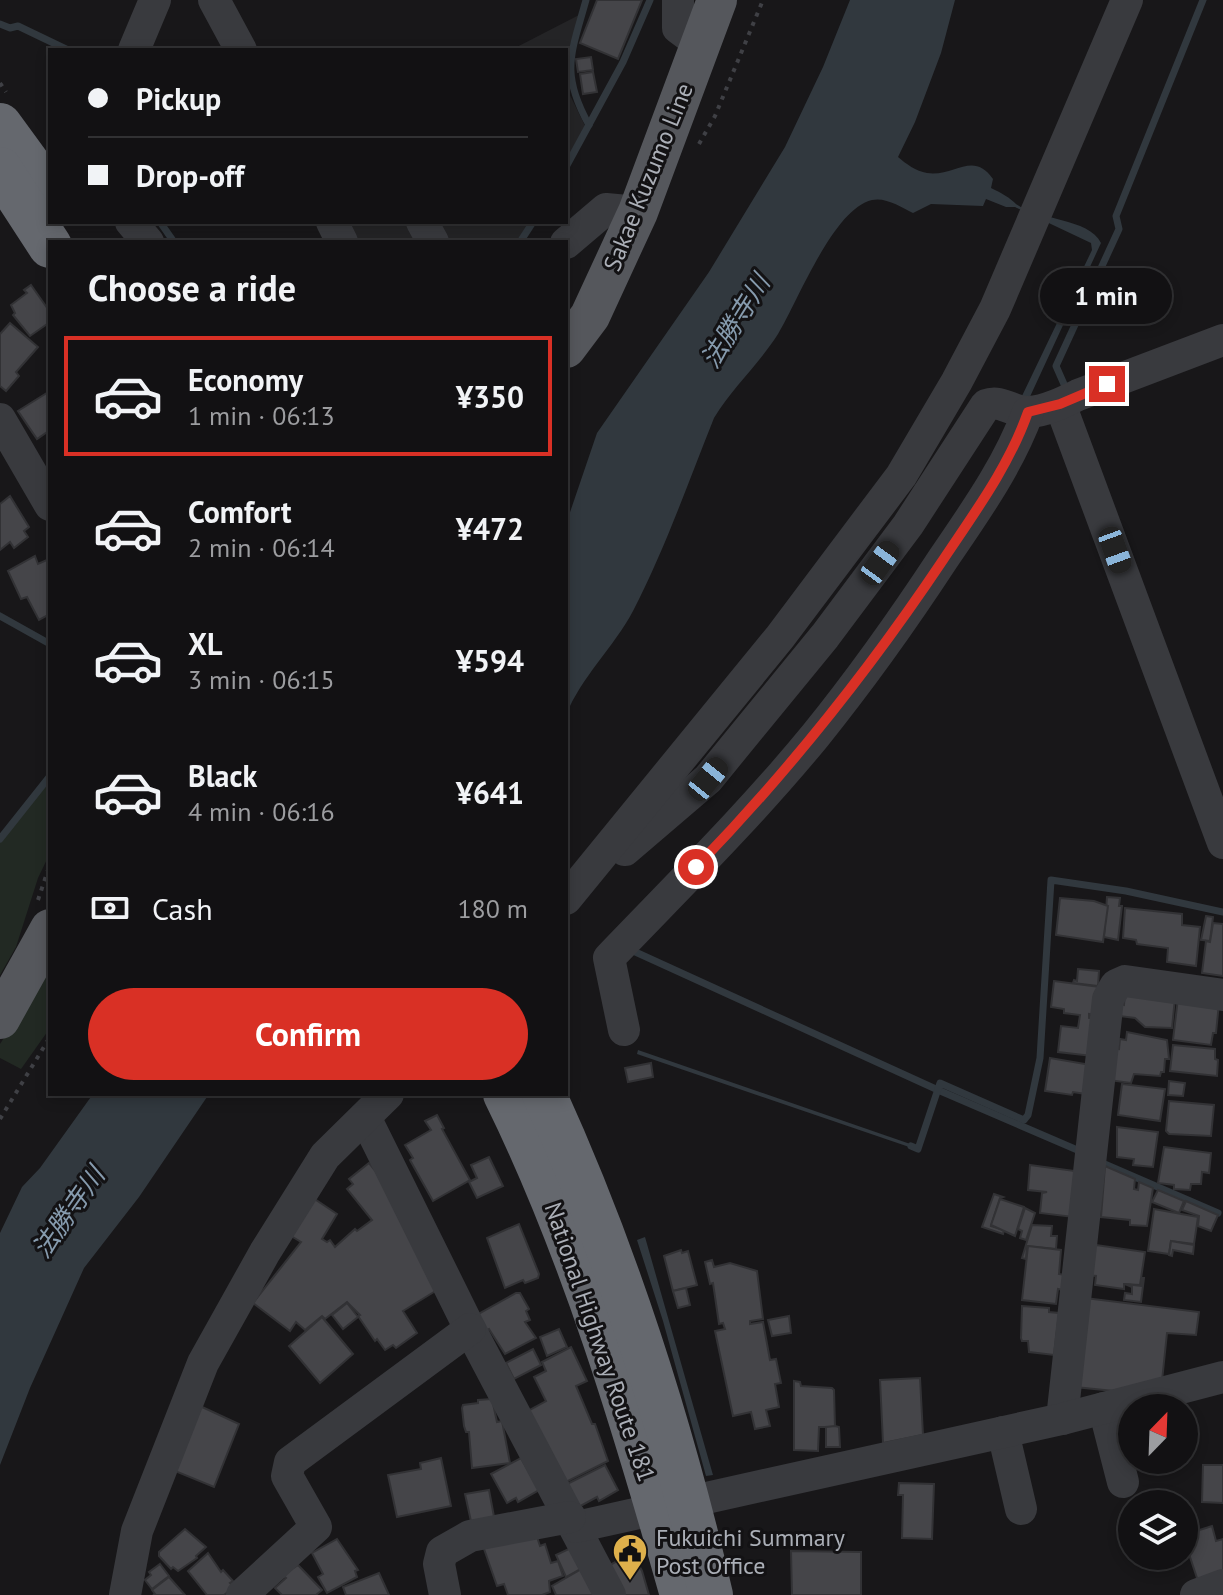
<!DOCTYPE html>
<meta charset="utf-8">
<style>
body{margin:0;font-family:"PT Sans","Noto Sans JP",sans-serif;background:#1b1a1c;color:#f1f3f6;height:100vh;display:flex;flex-direction:column;font-size:30px;white-space:nowrap}
*{box-sizing:border-box;margin:0}
p{font-size:26px;color:#9c9da0}
.icon{flex:none;width:44px;height:44px;fill:none;stroke:currentColor;stroke-width:2;stroke-linecap:round;stroke-linejoin:round}
.map{position:relative;flex:1;overflow:hidden}
.sheet{position:absolute;left:48px;top:240px;width:520px;height:856px;display:flex;flex-direction:column;background:#121113;border-radius:0px;box-shadow:0 4px 12px #0003,0 0 0 2px #313133}
.sheet>*{flex:none}
.top-card{position:absolute;left:48px;top:48px;width:520px;height:176px;border-radius:0px;box-shadow:0 4px 12px #0003,0 0 0 2px #313133;display:grid;align-content:center;height:176px;padding:0 40px;background:#121113}
.needle{width:52px;rotate:23deg}
.controls{position:absolute;left:1118px;top:1394px;display:grid;gap:16px}
.controls a{display:grid;place-items:center;width:80px;height:80px;border-radius:50%;background:#121113;box-shadow:0 4px 12px #0003,0 0 0 2px #313133;font-size:40px}
.end{position:absolute;width:36px;height:36px;margin:-18px;border:10px solid #d93025;background:#fff;box-shadow:0 0 0 4px #fff}
.from{border-radius:50%}
.bubble{position:absolute;height:56px;border-radius:28px;background:#121113;box-shadow:0 4px 12px #0003,0 0 0 2px #313133;font-size:26px;font-weight:700;line-height:56px;text-align:center}
.car{position:absolute;width:24px;height:48px;margin:-24px -12px;border-radius:10px;box-shadow:0 0 6px 2px #0007;background:linear-gradient(#222 24%,#8ab4d8 0 40%,#222 0 76%,#8ab4d8 0 86%,#222 0)}
.top-card b{display:flex;align-items:center;gap:28px;height:76px;font-size:30px}
.top-card b+b{border-top:2px solid #313133}
.top-card i{width:20px;height:20px;background:#f1f3f6}
ul{padding:0;list-style:none}
li{display:flex;align-items:center;gap:24px;height:120px;margin:0 16px 12px;padding:0 24px;border:4px solid transparent;border-radius:0px}
li div{flex:1}
li b{display:block;font-size:30px}
li em{font-style:normal;font-weight:700}
li.on{border-color:#d93025}
li>.icon{width:72px;height:72px;stroke-width:1.5}
h2{padding:0 40px;font-size:36px;line-height:96px}
.pay{display:flex;align-items:center;gap:20px;height:88px;padding:0 40px;font-size:30px}
.pay p{margin-inline-start:auto}
.action{display:flex;gap:16px;margin-top:auto;padding:16px 40px}
.action a{flex:1;height:92px;border-radius:48px;background:#d93025;color:#fff;font-size:32px;font-weight:700;line-height:92px;text-align:center}
.map>svg:first-child{display:block}
.built{fill:#242426}
.green{fill:#222923}
.water{fill:#31383e}
.lines{fill:none;stroke-linecap:round;stroke-linejoin:round}
.stream{stroke:#31383e;stroke-width:7}
.building{fill:#454549;stroke:#323235;stroke-width:2}
.path{stroke:#3f4045;stroke-width:4;stroke-dasharray:4 6;stroke-linecap:butt}
.minor{stroke:#393a3e;stroke-width:32}
.major{stroke:#55575c;stroke-width:40}
.highway{stroke:#65686e;stroke-width:44}
.route{stroke:#d93025;stroke-width:10}
.labels{text-anchor:middle;dominant-baseline:central;stroke-width:6;stroke-linejoin:round;paint-order:stroke}
.street-label{font-size:24px;fill:#abafb7;stroke:#131214}
.poi-label{font-size:24px;fill:#abafb7;stroke:#131214;text-anchor:start}
.water-label{font-size:26px;font-style:italic;fill:#869bae;stroke:#131214}
</style>
<div class="map">
<svg width="1223" height="1595" viewBox="0 0 1223 1595">
<rect width="100%" height="100%" fill="#181719"/>
<!-- built -->
<g class="built">
<polygon points="579,15 566,60 566,50 511,50"/>
<polygon points="566,61 568,91 585,126 566,163"/>
<polygon points="339,222 530,222 517,242 350,242"/>
</g>
<!-- green -->
<g class="green">
<polygon points="50,779 50,853 38,878 16,947 0,975 0,842"/>
<polygon points="50,967 50,1028 21,1069 0,1058 0,1044"/>
</g>
<!-- water -->
<g class="water">
<path d="M850 0H955L941 53 915 122 898 157C906 164 916 171 927 173 955 177 973 150 993 179L991 188C1002 193 1010 198 1016 204 1037 220 1089 218 1101 243L1028 401 1021 398 1092 250 1091 243 1015 207H1006L986 199 983 206 931 204 913 213C901 207 886 197 872 200 833 209 798 301 778 334 759 364 732 388 714 418 688 483 665 549 633 611 614 647 581 677 566 715V524L597 433 709 272 785 147 823 67Z"/>
<polygon points="638,1050 919,1147 918,1150 637,1054"/>
<polygon points="93,1094 209,1094 139,1197 84,1268 30,1388 0,1465 0,1233 22,1187 40,1168"/>
<polygon points="645,1237 713,1475 706,1476 663,1321 637,1240"/>
</g>
<g class="lines">
<!-- stream -->
<g class="stream">
<path d="M586 0C571 54 560 73 589 125"/>
<polyline points="0,24 10,28 18,26 68,50"/>
<polyline points="566,167 623,62 650,0"/>
<polyline points="160,222 174,242"/>
<polyline points="520,242 533,222"/>
<polyline points="1067,391 1056,366 1119,229 1116,216 1203,0"/>
<polyline points="0,616 50,644"/>
<polyline points="0,839 50,776"/>
<polyline points="631,950 938,1090 1082,1152"/>
<polyline points="911,1146 918,1149 940,1083 1024,1120 1028,1115 1040,1058 1051,880 1126,891 1223,912"/>
<polyline points="1100,1162 1218,1213"/>
</g>
</g>
<!-- building -->
<g class="building">
<polygon points="597,0 642,0 618,59 580,43"/>
<polygon points="591,57 593,70 578,72 576,59"/>
<polygon points="593,72 597,92 583,94 580,74"/>
<polygon points="31,285 50,312 50,322 30,336 13,315 15,313 11,305 27,293 24,290"/>
<polygon points="10,323 38,347 16,372 19,376 6,391 0,386 0,334"/>
<polygon points="50,391 50,430 37,439 18,411"/>
<polygon points="10,496 29,527 24,531 28,537 14,548 10,542 0,550 0,504"/>
<polygon points="35,556 38,564 49,559 50,561 50,614 39,620 27,597 21,599 8,571"/>
<polygon points="1107,897 1120,898 1119,906 1122,906 1118,940 1104,937"/>
<polygon points="1060,898 1094,901 1108,906 1103,942 1056,935"/>
<polygon points="1125,908 1182,914 1182,925 1200,927 1196,966 1167,962 1168,948 1137,944 1136,940 1123,938"/>
<polygon points="1206,916 1213,917 1210,941 1201,940"/>
<polygon points="1213,923 1223,924 1223,976 1202,973 1206,941 1210,942"/>
<polygon points="1078,969 1099,971 1098,986 1073,983 1074,980 1077,981"/>
<polygon points="1054,981 1100,987 1097,1015 1089,1014 1089,1018 1096,1019 1092,1056 1058,1052 1061,1026 1078,1028 1080,1015 1064,1013 1064,1009 1051,1007"/>
<polygon points="1125,992 1175,998 1172,1028 1145,1027 1135,1018 1119,1016 1121,1004 1124,1005"/>
<polygon points="1178,998 1219,1003 1216,1033 1213,1033 1211,1045 1173,1040"/>
<polygon points="1127,1032 1167,1040 1169,1059 1165,1059 1164,1072 1161,1072 1160,1076 1134,1074 1131,1083 1108,1080 1112,1048 1119,1049 1120,1039 1126,1040"/>
<polygon points="1173,1045 1215,1049 1215,1059 1218,1060 1217,1076 1170,1071"/>
<polygon points="1050,1058 1091,1065 1086,1094 1073,1092 1072,1095 1045,1091"/>
<polygon points="651,1063 653,1077 628,1082 625,1068"/>
<polygon points="1169,1081 1185,1083 1183,1096 1168,1095"/>
<polygon points="1122,1084 1165,1089 1160,1121 1118,1115"/>
<polygon points="1169,1101 1214,1105 1211,1136 1169,1134 1166,1131"/>
<polygon points="437,1115 444,1128 442,1129 470,1180 433,1201 410,1160 413,1158 405,1145 431,1130 425,1121"/>
<polygon points="1117,1127 1158,1132 1153,1167 1133,1165 1134,1159 1117,1157"/>
<polygon points="1164,1147 1211,1153 1209,1173 1202,1172 1201,1184 1191,1184 1190,1190 1174,1189 1174,1185 1158,1183"/>
<polygon points="489,1157 503,1186 477,1198 469,1182 477,1178 471,1165"/>
<polygon points="369,1163 387,1185 442,1287 403,1311 417,1333 396,1348 393,1345 385,1350 377,1339 375,1341 358,1316 360,1315 347,1302 325,1319 322,1316 305,1330 296,1322 290,1331 253,1303 301,1242 291,1236 313,1198 337,1214 322,1239 327,1242 330,1240 335,1247 355,1229 357,1231 372,1220 347,1189 353,1184 349,1179"/>
<polygon points="1030,1165 1075,1171 1073,1217 1040,1213 1042,1193 1047,1192 1028,1190"/>
<polygon points="1105,1166 1135,1179 1134,1189 1138,1190 1139,1182 1153,1188 1147,1226 1130,1225 1130,1220 1101,1217"/>
<polygon points="1158,1190 1184,1201 1179,1213 1152,1202"/>
<polygon points="994,1194 1003,1197 1000,1198 991,1226 1004,1230 1003,1234 982,1227"/>
<polygon points="1000,1199 1024,1207 1015,1236 991,1225"/>
<polygon points="1186,1201 1218,1215 1211,1231 1198,1226 1199,1216 1182,1210"/>
<polygon points="1025,1208 1035,1213 1026,1240 1020,1238 1022,1231 1018,1229"/>
<polygon points="1154,1209 1198,1217 1194,1244 1171,1241 1169,1254 1148,1251"/>
<polygon points="519,1224 539,1274 538,1278 525,1283 523,1280 505,1288 487,1238"/>
<polygon points="1032,1225 1052,1226 1051,1236 1057,1236 1056,1249 1027,1246 1026,1259 1022,1258"/>
<polygon points="1171,1241 1194,1245 1193,1254 1173,1250 1172,1256 1169,1255"/>
<polygon points="1089,1244 1145,1252 1140,1285 1124,1284 1124,1289 1095,1285 1096,1276 1086,1275"/>
<polygon points="1028,1246 1061,1250 1059,1274 1065,1275 1063,1290 1058,1289 1056,1304 1022,1300"/>
<polygon points="681,1250 682,1253 688,1251 697,1285 673,1291 664,1256"/>
<polygon points="712,1260 714,1267 730,1263 757,1271 763,1319 750,1321 750,1324 763,1322 770,1360 776,1359 781,1383 775,1384 779,1407 766,1410 770,1426 755,1429 751,1412 733,1416 715,1331 725,1329 723,1323 719,1324 713,1283 710,1284 705,1262"/>
<polygon points="1142,1278 1144,1278 1141,1302 1124,1300 1125,1293 1132,1294 1132,1287 1125,1284 1141,1286"/>
<polygon points="686,1288 690,1305 678,1308 673,1291"/>
<polygon points="516,1293 520,1293 529,1309 526,1311 530,1320 525,1322 536,1338 505,1354 489,1329 484,1332 475,1316"/>
<polygon points="1085,1298 1199,1312 1196,1335 1167,1333 1162,1381 1114,1391 1075,1387"/>
<polygon points="347,1303 358,1317 343,1329 332,1315"/>
<polygon points="1022,1306 1049,1308 1049,1312 1059,1313 1054,1355 1029,1352 1028,1341 1022,1341 1021,1338"/>
<polygon points="789,1316 791,1333 772,1336 768,1320"/>
<polygon points="322,1317 353,1354 320,1383 289,1346"/>
<polygon points="559,1329 567,1347 547,1356 540,1337"/>
<polygon points="571,1347 587,1381 576,1386 592,1424 595,1424 608,1461 566,1482 528,1411 546,1401 534,1377 546,1371 542,1362"/>
<polygon points="533,1349 541,1365 514,1379 506,1363"/>
<polygon points="920,1378 923,1435 883,1443 880,1380"/>
<polygon points="794,1381 800,1382 801,1386 832,1388 834,1390 835,1427 819,1427 818,1451 794,1450"/>
<polygon points="492,1399 497,1422 502,1421 510,1463 472,1468 469,1432 466,1432 464,1426 462,1408 463,1405 478,1403 478,1400"/>
<polygon points="200,1406 239,1424 214,1487 175,1471"/>
<polygon points="835,1426 839,1427 840,1447 826,1447 826,1427"/>
<polygon points="441,1458 451,1506 397,1517 388,1475 421,1469 420,1463"/>
<polygon points="521,1458 539,1490 518,1502 516,1498 507,1503 491,1474"/>
<polygon points="605,1465 618,1490 599,1501 597,1497 577,1508 565,1485"/>
<polygon points="1203,1465 1223,1465 1223,1503 1202,1502"/>
<polygon points="899,1483 934,1484 932,1539 902,1538 903,1495 898,1495"/>
<polygon points="489,1490 495,1522 472,1526 465,1494"/>
<polygon points="1212,1526 1216,1541 1223,1539 1223,1575 1198,1581 1184,1539 1188,1538 1187,1534"/>
<polygon points="185,1529 206,1547 196,1556 197,1558 178,1571 173,1567 171,1569 159,1556 159,1552"/>
<polygon points="535,1531 540,1546 545,1544 551,1563 558,1561 563,1576 549,1581 550,1592 542,1595 508,1595 504,1584 497,1586 483,1546"/>
<polygon points="337,1539 358,1570 355,1571 357,1577 327,1593 318,1577 323,1574 312,1553"/>
<polygon points="575,1546 584,1567 566,1577 556,1555"/>
<polygon points="791,1551 861,1552 861,1595 792,1595"/>
<polygon points="208,1553 221,1572 223,1570 233,1581 230,1583 234,1587 224,1595 207,1595 188,1571"/>
<polygon points="632,1553 642,1571 649,1595 618,1595 608,1566"/>
<polygon points="160,1564 169,1576 152,1589 145,1580 151,1575 149,1572"/>
<polygon points="298,1565 322,1590 316,1595 282,1595 275,1588 286,1578 283,1575"/>
<polygon points="585,1567 599,1595 556,1595 552,1586"/>
<polygon points="379,1573 389,1595 346,1595 343,1587"/>
<polygon points="169,1577 185,1595 153,1595 155,1594 152,1590"/>
</g>
<g class="lines">
<!-- path -->
<g class="path">
<polyline points="0,83 6,92"/>
<polyline points="699,144 715,116 763,0"/>
<polyline points="38,900 50,864"/>
<polyline points="0,1119 50,1037"/>
</g>
<!-- minor -->
<g class="minor">
<polyline points="214,0 241,50"/>
<polyline points="678,0 678,28 701,45"/>
<polyline points="134,50 155,0"/>
<polyline points="131,222 148,242"/>
<polyline points="332,222 342,242"/>
<polyline points="422,222 433,242"/>
<polyline points="566,243 606,209 638,212"/>
<polyline points="1060,404 1223,843"/>
<polyline points="0,419 50,505"/>
<path d="M625 850 708 779 825 636 908 525 986 405C1002 399 1013 413 1029 412 1046 411 1064 402 1078 395L1223 340"/>
<polyline points="566,899 780,637 901,476 957,381 995,309 1127,0"/>
<path d="M624 1030 609 958C679 885 751 814 815 736 861 679 903 620 943 559 975 512 1008 466 1028 412"/>
<polyline points="365,1117 470,1329 610,1595"/>
<polyline points="1104,1408 1123,1482"/>
<polyline points="1062,1419 1108,999 1116,985 1125,981 1223,995"/>
<polyline points="1003,1432 1021,1509"/>
<polyline points="576,1527 1062,1419 1223,1377"/>
<polyline points="125,1595 137,1531 203,1363 265,1252 325,1156 388,1094"/>
<polyline points="242,1595 316,1527 287,1476 290,1462 470,1329"/>
<polyline points="445,1595 439,1564 442,1552 470,1536 570,1517"/>
<polyline points="1196,1595 1223,1585"/>
</g>
<!-- major -->
<g class="major">
<polyline points="566,348 590,316 638,212 717,0"/>
<polyline points="0,1019 50,929"/>
</g>
<!-- highway -->
<g class="highway">
<polyline points="0,125 46,188"/>
<polyline points="0,169 50,246"/>
<path d="M505 1094C582 1250 635 1428 682 1595"/>
<path d="M544 1094C617 1254 671 1424 711 1595"/>
</g>
</g>
<g class="lines">
<!-- route -->
<path class="route" d="M696 867C788 772 870 669 943 560 975 512 1009 466 1028 412L1060 404 1107 384"/>
</g>
<!-- icons -->
<defs>
<symbol id="civic-pin" viewBox="-11 -11 22 30"><path d="M0 17L-7.5 6A9.5 9.5 0 1 1 7.5 6Z" fill="#deb04b" stroke="#131214"/><path d="M-.6-6.5H3V-4.5H.6V-3L4-1V1h2V6H-6V1h2V-1L-.6-3ZM-1.2 2.5V6h2.4V2.5Z" fill="#111"/></symbol>
</defs>
<g fill-rule="evenodd">
<use href="#civic-pin" x="610" y="1531" width="40" height="54"/>
</g>
<g class="labels">
<!-- street labels -->
<g class="street-label">
<text transform="translate(648 177) rotate(-68)">Sakae Kuzumo Line</text>
<text transform="translate(600 1342) rotate(71)">National Highway Route 181</text>
</g>
<!-- poi labels -->
<g class="poi-label">
<text x="656" y="1537">Fukuichi Summary<tspan x="656" dy="28">Post Office</tspan></text>
</g>
<!-- water labels -->
<g class="water-label">
<text transform="translate(735 321) rotate(-58)">法勝寺川</text>
<text transform="translate(68 1212) rotate(-55)">法勝寺川</text>
</g>
</g>
</svg>
<div class="controls">
<a><svg class="needle" viewBox="-14 -14 28 28"><path d="M0-13l5 13h-10z" fill="#e53935"/><path d="M0 13l5-13h-10z" fill="#9c9da0"/></svg></a>
<a><svg class="icon" aria-label="layers" viewBox="0 0 24 24"><path d="M12 4l9 5-9 5-9-5zM3 14l9 5 9-5"/></svg></a>
</div>
<i class="end from" style="left:696px;top:867px"></i>
<i class="end" style="left:1107px;top:384px"></i>
<div class="bubble" style="left:1040px;top:268px;width:132px">1 min</div>
<i class="car" style="left:1115px;top:550px;rotate:160deg"></i>
<i class="car" style="left:880px;top:563px;rotate:36deg"></i>
<i class="car" style="left:708px;top:779px;rotate:39deg"></i>
<div class="top-card">
<b><i class="from"></i>Pickup</b>
<b><i></i>Drop-off</b>
</div>
<section class="sheet">
<h2>Choose a ride</h2>
<ul>
<li class="on"><svg class="icon" aria-label="car" viewBox="0 0 24 24"><path d="M5 17H2v-5l4-1 3-4h7l3 4 3 1v5h-3M9 17h6M6 11h13"/><circle cx="7" cy="17" r="2"/><circle cx="17" cy="17" r="2"/></svg><div><b>Economy</b><p>1 min · 06:13</p></div><em>¥350</em></li>
<li><svg class="icon" aria-label="car" viewBox="0 0 24 24"><path d="M5 17H2v-5l4-1 3-4h7l3 4 3 1v5h-3M9 17h6M6 11h13"/><circle cx="7" cy="17" r="2"/><circle cx="17" cy="17" r="2"/></svg><div><b>Comfort</b><p>2 min · 06:14</p></div><em>¥472</em></li>
<li><svg class="icon" aria-label="car" viewBox="0 0 24 24"><path d="M5 17H2v-5l4-1 3-4h7l3 4 3 1v5h-3M9 17h6M6 11h13"/><circle cx="7" cy="17" r="2"/><circle cx="17" cy="17" r="2"/></svg><div><b>XL</b><p>3 min · 06:15</p></div><em>¥594</em></li>
<li><svg class="icon" aria-label="car" viewBox="0 0 24 24"><path d="M5 17H2v-5l4-1 3-4h7l3 4 3 1v5h-3M9 17h6M6 11h13"/><circle cx="7" cy="17" r="2"/><circle cx="17" cy="17" r="2"/></svg><div><b>Black</b><p>4 min · 06:16</p></div><em>¥641</em></li>
</ul>
<div class="pay"><svg class="icon" aria-label="cash" viewBox="0 0 24 24"><path d="M3 7h18v10H3z"/><circle cx="12" cy="12" r="2"/></svg>Cash<p>180 m</p></div>
<div class="action"><a>Confirm</a></div>
</section>
</div>
